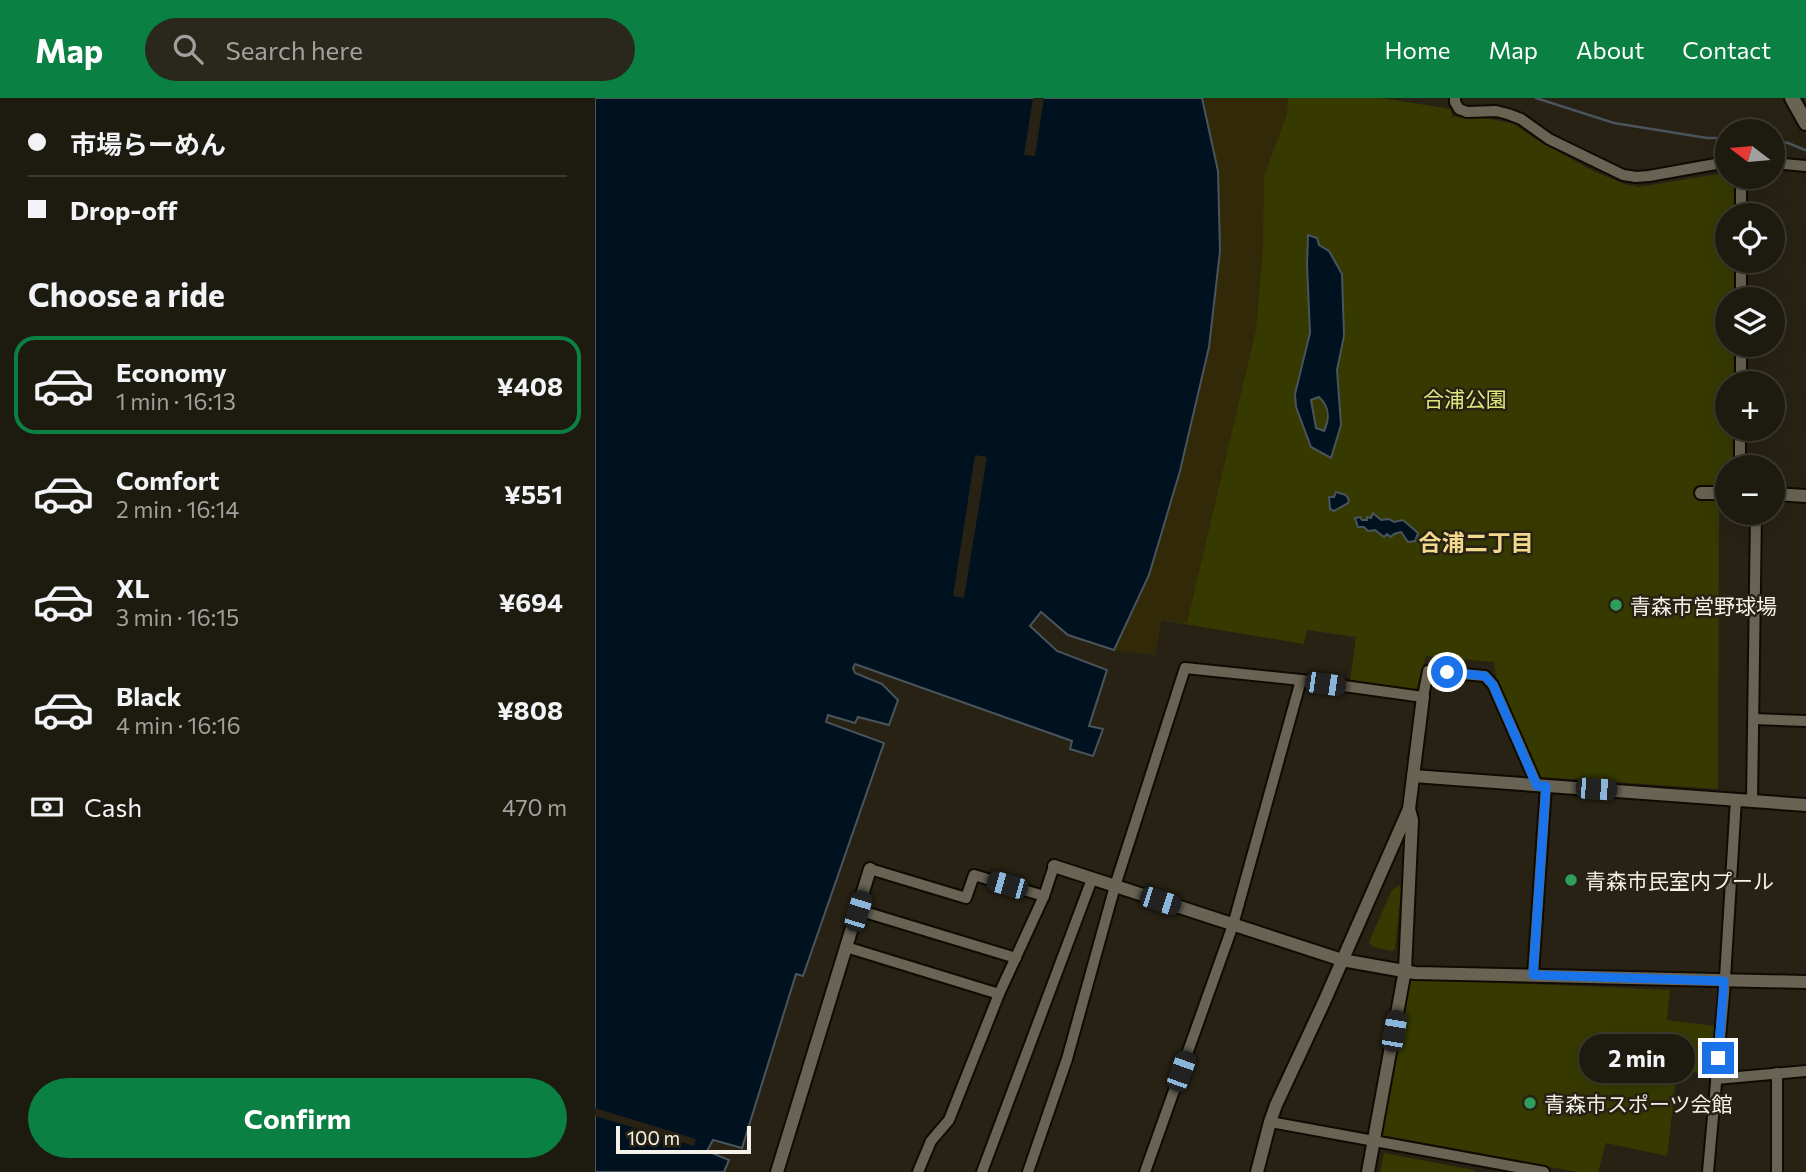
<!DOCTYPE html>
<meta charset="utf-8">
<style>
body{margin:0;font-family:Commissioner,"Noto Sans JP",sans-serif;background:#2a271d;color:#f1f3f6;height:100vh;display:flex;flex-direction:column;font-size:26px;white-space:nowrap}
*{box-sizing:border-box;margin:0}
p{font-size:23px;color:#a0a19e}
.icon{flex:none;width:38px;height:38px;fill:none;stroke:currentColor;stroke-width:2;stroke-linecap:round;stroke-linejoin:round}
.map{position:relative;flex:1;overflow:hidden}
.side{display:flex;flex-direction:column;background:#1d1a0f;width:595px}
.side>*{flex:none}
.banner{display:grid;align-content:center;height:154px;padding:0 28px;background:#1d1a0f}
.needle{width:46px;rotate:286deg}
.buttons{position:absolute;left:1120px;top:21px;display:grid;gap:14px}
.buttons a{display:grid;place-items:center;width:70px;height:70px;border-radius:50%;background:#1d1a0f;box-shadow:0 7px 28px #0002,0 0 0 2px #3b382f;font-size:35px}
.scale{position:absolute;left:21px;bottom:18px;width:135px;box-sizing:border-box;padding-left:7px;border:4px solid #f5f2e9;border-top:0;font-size:19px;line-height:24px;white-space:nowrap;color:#f5f2e9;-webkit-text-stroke:5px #272214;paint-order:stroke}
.end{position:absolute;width:32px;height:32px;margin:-16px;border:9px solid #1a73e8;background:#fff;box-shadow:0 0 0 4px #fff}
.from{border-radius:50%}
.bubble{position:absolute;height:49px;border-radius:24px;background:#1d1a0f;box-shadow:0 7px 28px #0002,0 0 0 2px #3b382f;font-size:23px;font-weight:700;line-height:49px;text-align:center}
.car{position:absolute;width:21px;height:42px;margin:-21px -10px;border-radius:9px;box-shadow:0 0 5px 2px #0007;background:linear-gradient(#222 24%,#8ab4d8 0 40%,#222 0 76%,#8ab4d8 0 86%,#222 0)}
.banner b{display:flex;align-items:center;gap:24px;height:66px;font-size:26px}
.banner b+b{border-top:2px solid #3b382f}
.banner i{width:18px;height:18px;background:#f1f3f6}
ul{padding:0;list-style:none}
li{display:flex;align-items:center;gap:21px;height:98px;margin:0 14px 10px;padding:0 14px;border:4px solid transparent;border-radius:21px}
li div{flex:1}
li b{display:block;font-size:26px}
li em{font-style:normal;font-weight:700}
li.current{border-color:#0b8043}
li>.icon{width:63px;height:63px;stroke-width:1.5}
h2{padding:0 28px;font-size:32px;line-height:84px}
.pay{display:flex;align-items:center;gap:18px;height:77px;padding:0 28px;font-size:26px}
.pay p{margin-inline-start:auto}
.action{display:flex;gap:14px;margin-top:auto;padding:14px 28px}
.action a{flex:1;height:80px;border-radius:42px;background:#0b8043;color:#fff;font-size:28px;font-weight:700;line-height:80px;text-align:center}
header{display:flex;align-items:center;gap:42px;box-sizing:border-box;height:98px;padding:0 35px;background:#0b8043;color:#fff}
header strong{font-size:33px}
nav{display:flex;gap:38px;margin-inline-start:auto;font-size:24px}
.search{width:490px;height:63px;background:#2a271d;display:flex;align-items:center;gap:18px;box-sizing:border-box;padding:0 24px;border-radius:38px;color:#a0a19e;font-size:26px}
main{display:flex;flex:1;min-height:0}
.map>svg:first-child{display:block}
.green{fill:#363a00}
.sand{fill:#312908}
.water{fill:#00111f;stroke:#4a545c;stroke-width:2;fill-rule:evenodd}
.pier{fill:#272214}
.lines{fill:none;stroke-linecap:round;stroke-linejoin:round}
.stream{stroke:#4a545c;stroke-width:2.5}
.minor-casing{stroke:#100b02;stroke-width:14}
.tertiary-casing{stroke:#100b02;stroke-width:16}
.secondary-casing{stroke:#100b02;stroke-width:18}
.minor{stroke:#686353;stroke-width:10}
.tertiary{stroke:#686353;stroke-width:12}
.secondary{stroke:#686353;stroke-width:14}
.route{stroke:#1a73e8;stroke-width:9}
.leisure-dot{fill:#2e9e5b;stroke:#272214;stroke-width:2.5}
.labels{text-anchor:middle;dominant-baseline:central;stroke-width:5;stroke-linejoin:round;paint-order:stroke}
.park-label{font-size:21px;fill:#dbe87b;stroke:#272214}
.poi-label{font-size:21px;fill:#f5f2e9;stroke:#272214;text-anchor:start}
.neighbourhood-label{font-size:23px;font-weight:bold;fill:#f2d88c;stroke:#272214}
</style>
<header>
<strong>Map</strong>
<div class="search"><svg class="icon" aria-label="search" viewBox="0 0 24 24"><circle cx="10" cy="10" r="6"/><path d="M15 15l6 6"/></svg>Search here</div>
<nav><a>Home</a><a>Map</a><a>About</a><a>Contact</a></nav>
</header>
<main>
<section class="side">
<div class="banner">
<b><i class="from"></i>市場らーめん</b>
<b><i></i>Drop-off</b>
</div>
<h2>Choose a ride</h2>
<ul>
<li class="current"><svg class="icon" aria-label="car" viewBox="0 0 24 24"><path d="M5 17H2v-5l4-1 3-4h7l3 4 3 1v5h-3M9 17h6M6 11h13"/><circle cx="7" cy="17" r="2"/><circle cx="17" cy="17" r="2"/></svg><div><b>Economy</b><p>1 min · 16:13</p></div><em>¥408</em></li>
<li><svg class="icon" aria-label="car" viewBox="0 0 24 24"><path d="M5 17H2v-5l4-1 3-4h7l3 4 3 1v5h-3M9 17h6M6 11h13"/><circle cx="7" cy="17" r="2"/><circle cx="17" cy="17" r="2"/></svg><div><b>Comfort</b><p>2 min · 16:14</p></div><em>¥551</em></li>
<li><svg class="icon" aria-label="car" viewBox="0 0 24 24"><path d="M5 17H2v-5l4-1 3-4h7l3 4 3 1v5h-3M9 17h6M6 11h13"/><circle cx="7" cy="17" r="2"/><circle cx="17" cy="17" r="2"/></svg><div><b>XL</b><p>3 min · 16:15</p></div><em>¥694</em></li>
<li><svg class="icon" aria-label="car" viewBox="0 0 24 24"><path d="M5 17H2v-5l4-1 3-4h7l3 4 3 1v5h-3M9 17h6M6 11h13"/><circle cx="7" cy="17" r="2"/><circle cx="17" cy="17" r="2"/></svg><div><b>Black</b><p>4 min · 16:16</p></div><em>¥808</em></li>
</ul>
<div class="pay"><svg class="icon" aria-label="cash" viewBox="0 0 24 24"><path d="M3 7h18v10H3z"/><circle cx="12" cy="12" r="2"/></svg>Cash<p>470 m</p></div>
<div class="action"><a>Confirm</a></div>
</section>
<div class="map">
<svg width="1211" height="1074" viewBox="0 0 1211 1074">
<rect width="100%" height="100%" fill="#272214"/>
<!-- green -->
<g class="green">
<polygon points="612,0 786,0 856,11 857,19 896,21 919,26 939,40 996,72 1029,86 1044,89 1129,75 1144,89 1144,117 1132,117 1132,163 1143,163 1143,201 1132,201 1132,247 1142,247 1141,285 1132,285 1132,331 1141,331 1140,369 1132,369 1132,407 1124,408 1123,691 946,679 941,674 901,579 899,564 831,558 821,592 755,582 761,539 712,532 709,546 566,522 560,557 519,552 614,249 625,153 623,73"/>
<polygon points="805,787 806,791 800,851 797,853 778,849 774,844 797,792"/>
<polygon points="814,881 1075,892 1072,922 1120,928 1116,976 1082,973 1072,1058 1011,1045 1003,1074 983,1074 789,1040 786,1034"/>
<polygon points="789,1055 879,1072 879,1074 785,1074"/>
</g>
<!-- sand -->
<polygon class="sand" points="607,0 693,0 692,16 669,78 668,151 661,232 592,525 565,522 560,557 519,552 554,477 585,373 614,249 625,153 623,73"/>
<!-- water -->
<g class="water">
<polygon points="0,0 607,0 623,73 625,153 614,249 585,373 554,477 519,552 473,537 446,514 435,528 462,553 512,572 494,628 508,631 498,658 475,651 477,643 260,566 258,570 260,575 287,586 303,602 294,627 263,619 260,625 233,617 231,624 289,645 208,878 201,876 147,1050 118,1042 112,1053 134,1062 129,1074 0,1074"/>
<path d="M713 137 722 140 724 147 734 153 747 176 749 238 742 272 746 327 736 360 716 349 701 309 700 296 715 235 712 166ZM724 299C735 309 735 320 729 333L721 330 716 302Z"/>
<polygon points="741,394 751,397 754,402 753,405 739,413 735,411 734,399 739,399"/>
<polygon points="778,415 786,422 794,421 799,424 808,422 823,435 820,443 813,444 806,434 799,436 796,439 792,436 789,439 780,432 773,433 769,429 763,429 760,420 765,419 767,422 772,422 772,419 776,420"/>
</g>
<!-- pier -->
<g class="pier">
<polygon points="438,0 449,0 440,58 429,57"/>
<polygon points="380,357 392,359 369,500 358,498"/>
<polygon points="0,1010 101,1041 99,1048 0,1018"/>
</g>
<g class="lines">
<!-- stream -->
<g class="stream">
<polyline points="941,0 1019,25 1112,40 1132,40"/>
<polyline points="1178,42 1193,45 1210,52"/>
</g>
<defs>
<g id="minor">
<polyline points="860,0 860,4 864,11 872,14 901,13 913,16 926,21 954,41 1028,77 1041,79 1054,78 1132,64"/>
<polyline points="1178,65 1211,68"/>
<polyline points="1146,117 1146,79"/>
<polyline points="1146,201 1146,163"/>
<polyline points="1146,285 1146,247"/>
<polyline points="1145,369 1145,331"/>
<polyline points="1159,621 1211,623"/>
<polyline points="1157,703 1161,415"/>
<polyline points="275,771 371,800 379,777 449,798"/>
<polyline points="263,812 421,860"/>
<polyline points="251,849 404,896"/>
<polyline points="938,877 951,688"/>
<polyline points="1182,975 1182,1074"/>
<polyline points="1121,981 1211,973"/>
<polyline points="675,1024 949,1074"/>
<polyline points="323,1074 336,1043 354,1022 404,896 449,798 459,768"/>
<polyline points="387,1074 497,781"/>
<polyline points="433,1074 472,961 520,788 590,570 706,582 828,599 833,573 890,578 898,587 942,687"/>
<polyline points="550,1074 638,827 706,582"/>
<polyline points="1113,1074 1129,896 1141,701"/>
</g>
<g id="tertiary">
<polyline points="1106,395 1132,395"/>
<polyline points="1178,396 1211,398"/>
<polyline points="818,678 1211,707"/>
<polyline points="459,768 747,862 820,875 1211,884"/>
<polyline points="182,1074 275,771"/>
<polyline points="662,1074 675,1024 681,1007 729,904 814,711 828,599"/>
<polyline points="773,1074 810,872 817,722 814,711"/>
</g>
<polyline id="secondary" points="1197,0 1211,25"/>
</defs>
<!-- minor casing -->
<use href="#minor" class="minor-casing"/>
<!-- tertiary casing -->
<use href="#tertiary" class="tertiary-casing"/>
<!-- secondary casing -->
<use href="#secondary" class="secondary-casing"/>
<!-- minor -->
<use href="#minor" class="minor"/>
<!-- tertiary -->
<use href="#tertiary" class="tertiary"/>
<!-- secondary -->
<use href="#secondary" class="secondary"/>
</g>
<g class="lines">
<!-- route -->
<polyline class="route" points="852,574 890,578 898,587 942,688 951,688 938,877 1129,883 1123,960"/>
</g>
<!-- markers -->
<g class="leisure-dot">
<circle cx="1021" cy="507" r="7"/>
<circle cx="976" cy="782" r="7"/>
<circle cx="935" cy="1005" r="7"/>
</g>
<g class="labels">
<!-- park labels -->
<g class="park-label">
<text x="870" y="300">合浦公園</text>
</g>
<!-- poi labels -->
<g class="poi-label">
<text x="1035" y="507">青森市営野球場</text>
<text x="990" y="782">青森市民室内プール</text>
<text x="949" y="1005">青森市スポーツ会館</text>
</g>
<!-- neighbourhood labels -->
<g class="neighbourhood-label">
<text x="881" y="444">合浦二丁目</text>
</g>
</g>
</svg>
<div class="buttons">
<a><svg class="needle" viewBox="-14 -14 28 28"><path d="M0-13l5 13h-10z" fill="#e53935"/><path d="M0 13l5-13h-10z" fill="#a0a19e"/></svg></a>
<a><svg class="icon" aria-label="locate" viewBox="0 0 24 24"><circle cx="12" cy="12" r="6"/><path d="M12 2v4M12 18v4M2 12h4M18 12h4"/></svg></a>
<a><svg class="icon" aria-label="layers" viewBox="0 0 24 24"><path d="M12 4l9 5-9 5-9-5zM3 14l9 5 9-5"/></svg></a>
<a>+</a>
<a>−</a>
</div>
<div class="scale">100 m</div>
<i class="end from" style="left:852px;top:574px"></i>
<i class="end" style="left:1123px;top:960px"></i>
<div class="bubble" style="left:984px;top:936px;width:116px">2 min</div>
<i class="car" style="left:730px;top:586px;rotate:98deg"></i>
<i class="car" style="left:1001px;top:691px;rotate:94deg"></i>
<i class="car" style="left:412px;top:787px;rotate:286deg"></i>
<i class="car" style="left:565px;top:803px;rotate:108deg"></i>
<i class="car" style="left:263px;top:813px;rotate:17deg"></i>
<i class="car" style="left:799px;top:933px;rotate:10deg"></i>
<i class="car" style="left:586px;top:973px;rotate:20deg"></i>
</div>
</main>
